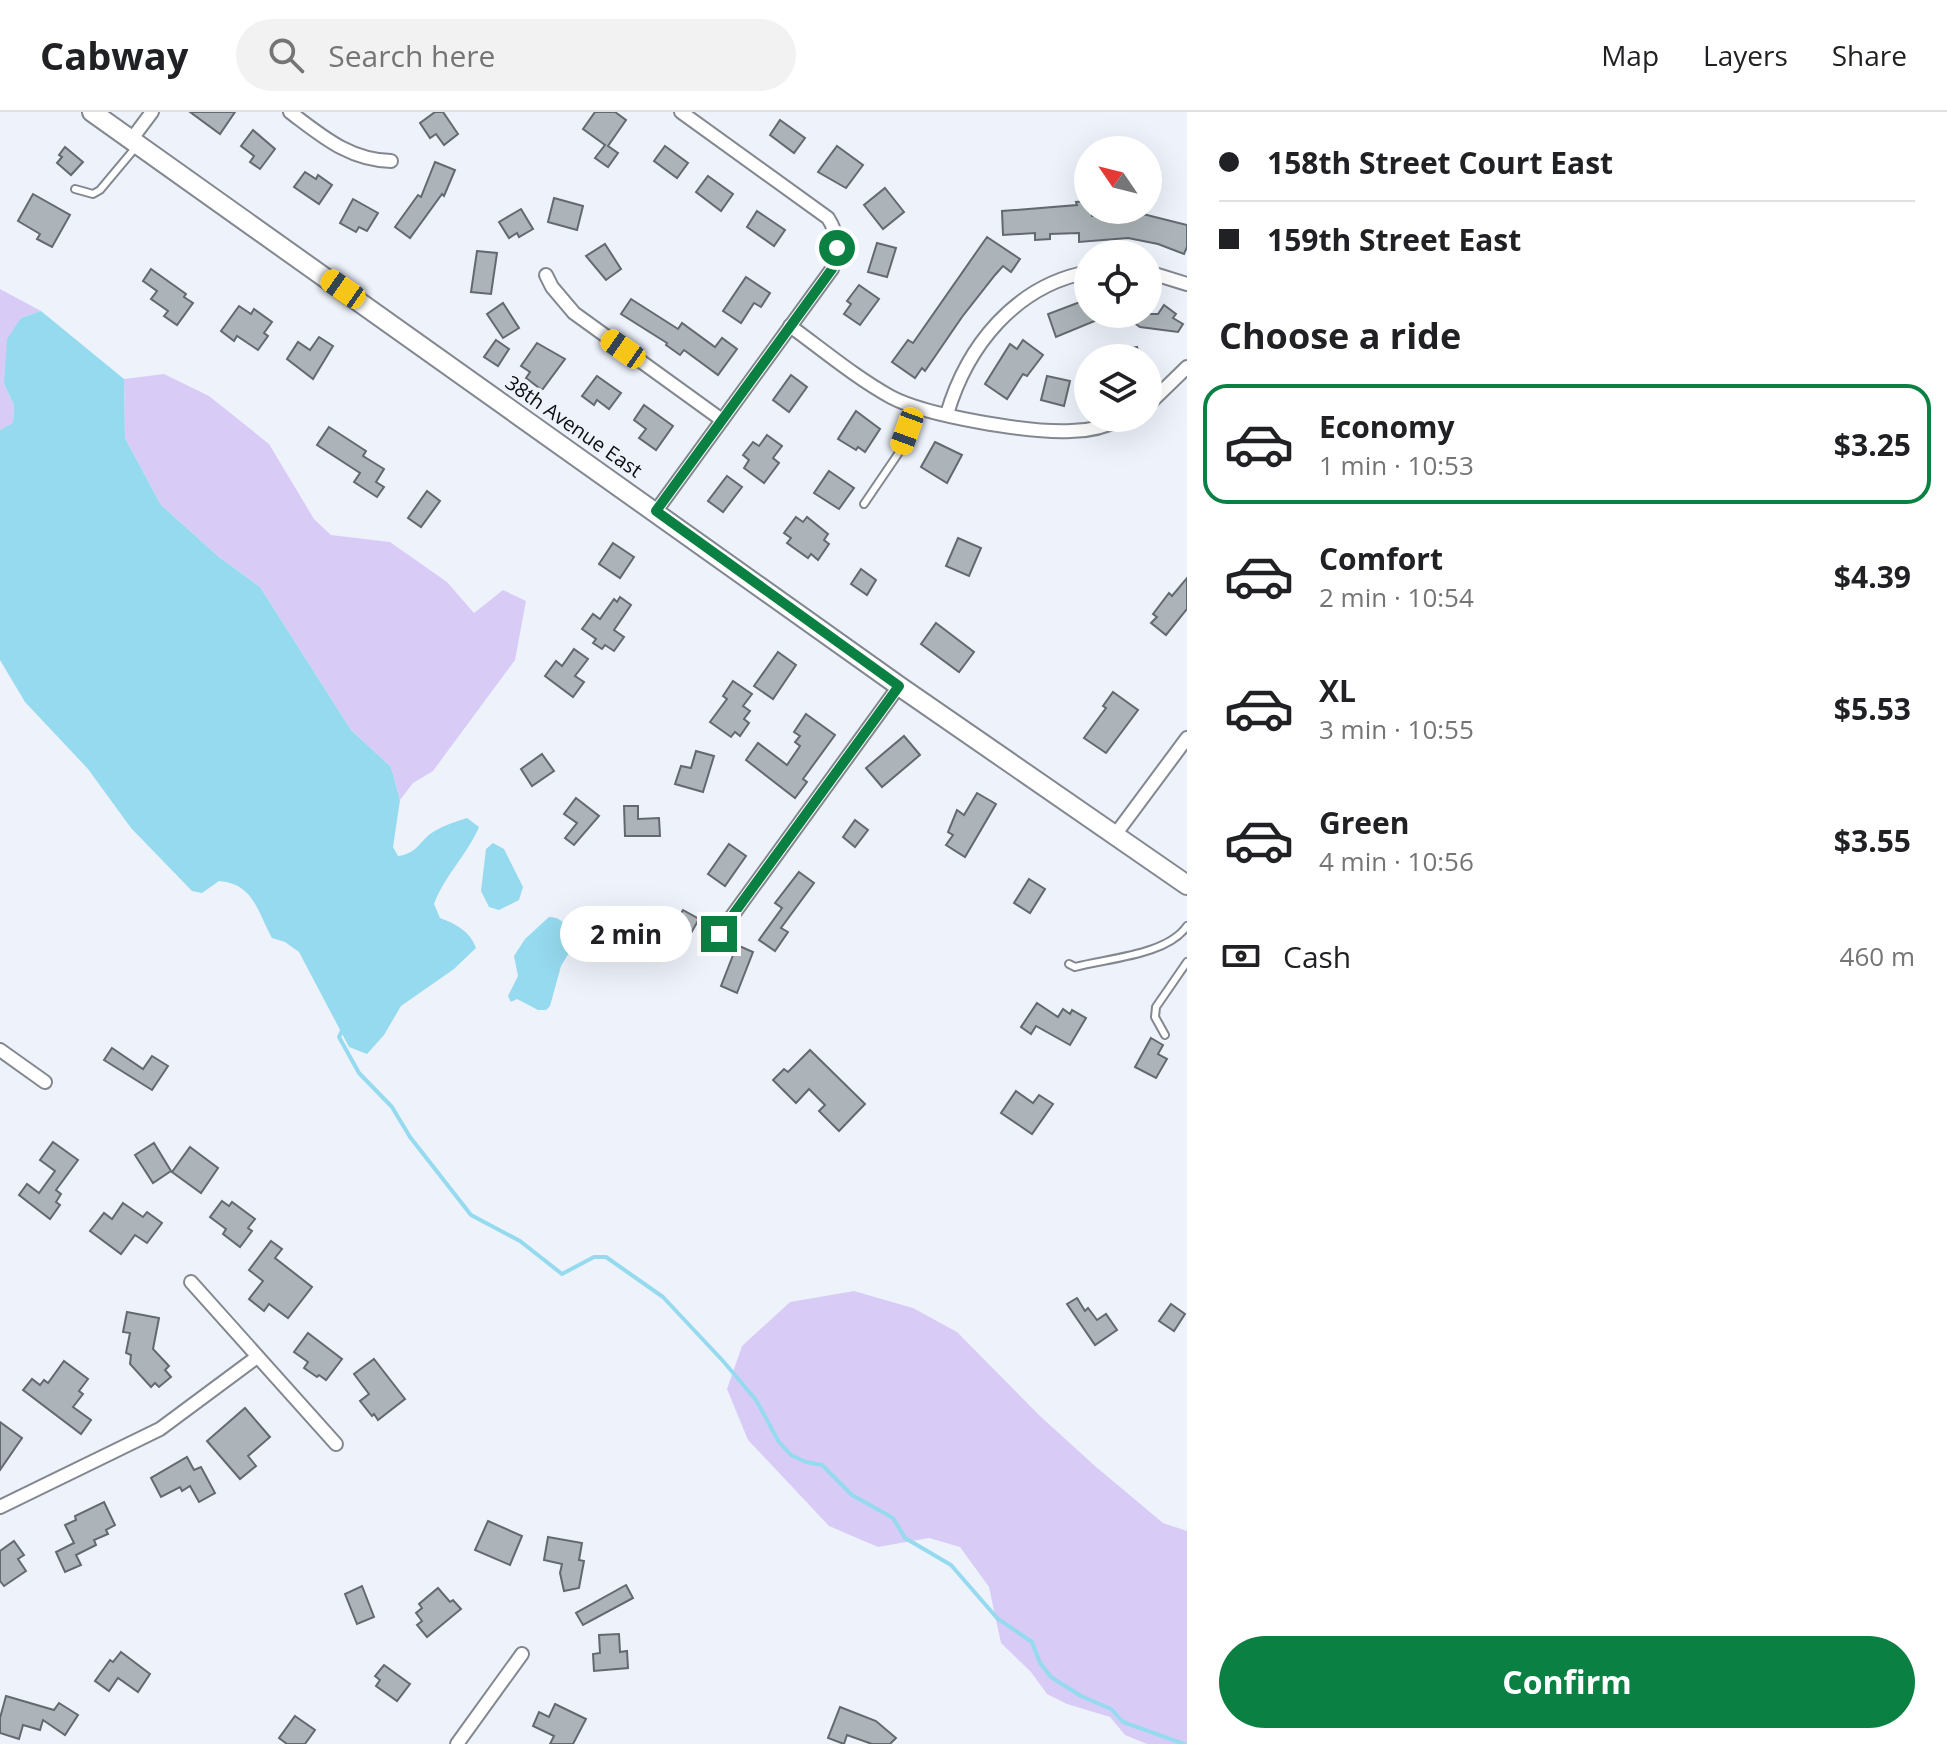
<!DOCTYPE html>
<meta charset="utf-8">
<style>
body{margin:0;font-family:"Open Sans",sans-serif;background:#f2f2f2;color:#202124;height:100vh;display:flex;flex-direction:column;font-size:30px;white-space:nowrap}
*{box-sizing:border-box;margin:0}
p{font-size:26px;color:#757577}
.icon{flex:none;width:44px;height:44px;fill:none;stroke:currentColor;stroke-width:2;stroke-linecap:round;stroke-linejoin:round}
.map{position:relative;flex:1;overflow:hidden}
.panel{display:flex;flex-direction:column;background:#fff;width:760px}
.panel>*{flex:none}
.hud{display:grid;align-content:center;height:176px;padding:0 32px;background:#fff}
.needle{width:52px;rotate:305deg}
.tools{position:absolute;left:1074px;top:24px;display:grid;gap:16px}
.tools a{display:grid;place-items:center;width:88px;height:88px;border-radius:50%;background:#fff;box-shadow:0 8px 32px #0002;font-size:40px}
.end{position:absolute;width:36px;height:36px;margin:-18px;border:10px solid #0b8043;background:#fff;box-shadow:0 0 0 4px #fff}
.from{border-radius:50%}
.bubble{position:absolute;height:56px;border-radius:28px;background:#fff;box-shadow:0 8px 32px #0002;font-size:26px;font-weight:700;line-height:56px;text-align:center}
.car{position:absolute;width:24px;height:48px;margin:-24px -12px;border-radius:10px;box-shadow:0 0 6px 2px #0007;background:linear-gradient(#f5c518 24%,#345 0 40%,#f5c518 0 76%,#345 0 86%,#f5c518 0)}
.hud b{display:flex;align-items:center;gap:28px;height:76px;font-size:30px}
.hud b+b{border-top:2px solid #e0e0e0}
.hud i{width:20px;height:20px;background:#202124}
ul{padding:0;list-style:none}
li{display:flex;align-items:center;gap:24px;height:120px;margin:0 16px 12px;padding:0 16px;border:4px solid transparent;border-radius:24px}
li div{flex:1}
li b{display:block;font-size:30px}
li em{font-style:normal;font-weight:700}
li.current{border-color:#0b8043}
li>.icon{width:72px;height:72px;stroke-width:1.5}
h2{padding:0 32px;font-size:36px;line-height:96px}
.pay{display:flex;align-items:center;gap:20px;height:88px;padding:0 32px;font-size:30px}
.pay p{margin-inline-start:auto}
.primary-button{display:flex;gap:16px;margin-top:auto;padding:16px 32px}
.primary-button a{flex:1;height:92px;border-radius:48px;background:#0b8043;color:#fff;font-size:32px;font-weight:700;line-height:92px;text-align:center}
header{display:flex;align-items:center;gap:48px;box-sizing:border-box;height:112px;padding:0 40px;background:#fff;border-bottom:2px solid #e0e0e0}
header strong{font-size:38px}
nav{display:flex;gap:44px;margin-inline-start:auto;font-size:28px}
.search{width:560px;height:72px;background:#f2f2f2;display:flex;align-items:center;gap:20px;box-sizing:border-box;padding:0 28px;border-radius:44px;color:#757577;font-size:30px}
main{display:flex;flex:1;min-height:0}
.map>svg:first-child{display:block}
.green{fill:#d8ccf7}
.water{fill:#96daef}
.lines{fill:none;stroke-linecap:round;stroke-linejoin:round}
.stream{stroke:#96daef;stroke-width:4}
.building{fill:#acb4b9;stroke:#62696f;stroke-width:2}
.lane-casing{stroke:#838890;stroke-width:10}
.street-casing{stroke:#838890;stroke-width:16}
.secondary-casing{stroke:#838890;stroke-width:22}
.lane{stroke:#fff;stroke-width:6}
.street{stroke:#fff;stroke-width:12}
.secondary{stroke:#fff;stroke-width:18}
.route{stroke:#0b8043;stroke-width:10}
.labels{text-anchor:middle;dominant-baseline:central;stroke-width:8;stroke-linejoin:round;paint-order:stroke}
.street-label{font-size:20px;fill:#0c0d10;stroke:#eef3fb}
</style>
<header>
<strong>Cabway</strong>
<div class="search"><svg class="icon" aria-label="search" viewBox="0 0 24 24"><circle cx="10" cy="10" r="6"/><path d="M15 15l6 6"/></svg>Search here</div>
<nav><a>Map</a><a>Layers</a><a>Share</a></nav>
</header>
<main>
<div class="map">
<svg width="1187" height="1632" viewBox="0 0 1187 1632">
<rect width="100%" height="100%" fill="#eef3fb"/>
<!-- green -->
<g class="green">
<polygon points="0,177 41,199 21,206 4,272 14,293 13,312 0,318"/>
<polygon points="164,262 209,284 269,332 314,407 331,423 390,430 447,470 474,501 503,478 526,489 515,548 433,659 413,671 400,688 391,655 351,618 260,475 219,445 161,393 125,326 124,267"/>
<polygon points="854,1179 913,1196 957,1220 1040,1304 1095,1354 1163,1411 1187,1419 1187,1632 1147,1632 1125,1623 1110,1605 1067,1592 1047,1582 1031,1560 1001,1531 989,1475 960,1435 929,1426 878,1435 829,1414 748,1328 727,1277 742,1234 790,1190"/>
</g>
<!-- water -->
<g class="water">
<path d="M41 199 124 267 125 326 161 393 219 445 260 475 351 618 391 655 400 688 393 735 398 744C417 741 417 733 430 722 441 714 455 710 467 706L479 715C467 743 445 763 434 792L440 806C456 812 470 819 476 836L454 857 401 894 384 923 367 942 349 935 299 840 285 830 272 826C257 799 254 772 219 769L202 781 192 779 131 716 88 657 25 590 0 548V318L13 311 14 293 4 272 7 227 21 206Z"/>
<polygon points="493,731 504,737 523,775 519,788 499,798 489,795 481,779 486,737"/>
<path d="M549 805C560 804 566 814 575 820L576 829 561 854 550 894 546 898H538L517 887 511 890 508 884 518 864 514 844 525 827Z"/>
</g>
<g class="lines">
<!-- stream -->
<polyline class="stream" points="342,919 339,925 359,961 392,995 410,1025 471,1103 520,1129 562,1162 594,1145 606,1145 663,1185 723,1249 756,1288 779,1330 791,1343 806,1350 822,1353 852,1383 893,1406 905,1426 951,1453 997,1506 1032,1530 1040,1551 1051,1565 1081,1584 1111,1597 1123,1610 1184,1632"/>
</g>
<!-- building -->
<g class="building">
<polygon points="190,0 235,0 220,22"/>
<polygon points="435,0 443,0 458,22 444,33 436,22 430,26 420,11"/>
<polygon points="595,0 615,0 626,8 608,34 618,41 608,55 595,46 605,33 583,17"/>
<polygon points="780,8 805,26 794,41 770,23"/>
<polygon points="253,18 275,37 260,57 250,50 254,44 241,34"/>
<polygon points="665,34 688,51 677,66 654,49"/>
<polygon points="837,34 863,53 846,76 818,60"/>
<polygon points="65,35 83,50 71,63 57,51 62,45 59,43"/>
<polygon points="435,50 455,58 444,84 442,82 410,126 395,115 418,83 421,85"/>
<polygon points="305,60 316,67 318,63 332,73 319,92 294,75"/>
<polygon points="708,64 733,82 721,99 696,80"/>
<polygon points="885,76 904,100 883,117 864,93"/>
<polygon points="33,82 70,103 52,135 37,127 40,122 18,109"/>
<polygon points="554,86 583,94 577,118 548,110"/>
<polygon points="353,87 378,101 367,119 359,115 356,120 340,111"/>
<polygon points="1088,89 1088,98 1092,98 1092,104 1135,100 1187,113 1187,135 1184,142 1158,132 1128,126 1079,130 1079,121 1050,122 1050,127 1035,128 1035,121 1003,123 1002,99 1077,93 1076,90"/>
<polygon points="521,97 533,117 519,125 517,121 509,126 499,110"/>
<polygon points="757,99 785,118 774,134 747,115"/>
<polygon points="987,125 1020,147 1011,160 1003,154 995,163 962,205 925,259 922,256 915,266 892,250 908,228 913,231"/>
<polygon points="877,131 896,136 887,165 868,160"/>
<polygon points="605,132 621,157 606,168 586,144"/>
<polygon points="477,139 497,141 491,182 471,180"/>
<polygon points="151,157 186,182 184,185 193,191 177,213 164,204 168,199 151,187 157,179 143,169"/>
<polygon points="746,165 770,181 761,195 754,191 741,211 723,199"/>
<polygon points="859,173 879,187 860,213 844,202 851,192 847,189"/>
<polygon points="631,187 678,217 682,211 715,235 722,226 737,237 718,263 684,238 680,243 666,233 667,231 621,202"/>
<polygon points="1088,187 1088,202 1109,203 1056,225 1048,202"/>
<polygon points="503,191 519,216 503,226 487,202"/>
<polygon points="1164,193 1176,202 1173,206 1183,212 1178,220 1140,215 1122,202 1158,202"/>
<polygon points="239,194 251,202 254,197 272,210 264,221 268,224 258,238 237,224 234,229 221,219"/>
<polygon points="319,225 333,234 313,267 287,247 298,230 310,238"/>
<polygon points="496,228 509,237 498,254 484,245"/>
<polygon points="1023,228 1043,243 1027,264 1023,262 1007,287 985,272 1010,232 1017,237"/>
<polygon points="537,231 565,247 542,278 526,266 530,260 521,254"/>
<polygon points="1126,235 1127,237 1137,235 1140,246 1096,246 1095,241"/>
<polygon points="791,263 807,275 789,300 773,288"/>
<polygon points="597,264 621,281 609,297 597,288 594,293 582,284"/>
<polygon points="1047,264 1070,269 1064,294 1041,288"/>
<polygon points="644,293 673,314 656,338 639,326 646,317 634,308"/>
<polygon points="856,299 880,317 865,340 858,335 856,338 838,327"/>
<polygon points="329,315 366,339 363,344 384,357 376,370 384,375 377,385 354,370 360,361 317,333"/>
<polygon points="767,323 782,334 773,346 779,351 764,371 744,356 749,348 743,343 753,330 759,334"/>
<polygon points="935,330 962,343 947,371 921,355"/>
<polygon points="829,359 854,376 839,397 814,381"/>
<polygon points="727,364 742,375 723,400 708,389"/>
<polygon points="427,379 440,389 421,415 408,406"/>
<polygon points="796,405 803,410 807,405 828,422 824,428 829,432 818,448 811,442 808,446 787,431 791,426 784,421"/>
<polygon points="958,426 981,436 969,464 946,454"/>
<polygon points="613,431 634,445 620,466 599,452"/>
<polygon points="861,457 876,468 867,483 851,472"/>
<polygon points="1187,466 1187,497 1166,523 1151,511 1157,505 1153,502 1169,481 1172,484"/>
<polygon points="620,485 631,493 614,518 624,525 614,539 605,533 602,537 593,531 596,527 582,517 593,502 600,507 614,487 617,490"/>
<polygon points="936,511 974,540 959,560 921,532"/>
<polygon points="574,537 588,547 575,564 584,570 573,585 545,564 556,549 562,554"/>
<polygon points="778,540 796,553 773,587 754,574"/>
<polygon points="733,569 752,582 743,594 750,599 744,607 749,611 740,624 735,620 731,625 710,610 727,587 723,584"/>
<polygon points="1113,580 1138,598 1106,641 1084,626 1106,596 1103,594"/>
<polygon points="806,602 835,623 803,667 807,670 795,686 746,648 758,631 787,653 800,634 795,630 800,624 794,620"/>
<polygon points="904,624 920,643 882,675 866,656"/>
<polygon points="696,639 714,644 703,680 675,672 681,654 691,656"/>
<polygon points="542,642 554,659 532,674 521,657"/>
<polygon points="977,681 996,692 965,745 946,733 953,723 948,720 957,698 964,703"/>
<polygon points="576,686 599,704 574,733 565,726 577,711 564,702"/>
<polygon points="624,694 638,694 638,707 659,706 660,724 625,724"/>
<polygon points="855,708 868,718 855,735 843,725"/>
<polygon points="729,732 746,744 725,774 708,762"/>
<polygon points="799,760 814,771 781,816 788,820 775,839 759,828 782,796 775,791"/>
<polygon points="1029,767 1045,777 1030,801 1014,791"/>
<polygon points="683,798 699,807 681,839 664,830"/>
<polygon points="737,833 753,840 737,881 721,874"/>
<polygon points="1037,891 1058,905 1063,897 1070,902 1072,898 1086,906 1070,933 1036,914 1031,922 1021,915"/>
<polygon points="1151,926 1163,933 1158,942 1167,947 1156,966 1135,955"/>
<polygon points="112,936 143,957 152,944 168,954 152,978 104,948"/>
<polygon points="810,938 865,992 839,1019 819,999 825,993 809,977 796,991 773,968 784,957 788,960"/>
<polygon points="1016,979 1033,991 1039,983 1053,992 1032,1022 1001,1001"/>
<polygon points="53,1030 78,1048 56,1078 61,1082 56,1090 60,1093 50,1107 19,1083 27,1072 39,1081 55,1059 40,1048"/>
<polygon points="154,1031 171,1059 153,1071 135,1043"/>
<polygon points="190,1035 218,1056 201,1081 172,1060"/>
<polygon points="222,1089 229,1094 232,1090 255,1107 248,1116 252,1119 240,1135 223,1122 226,1117 210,1105"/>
<polygon points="123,1091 143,1105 147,1100 162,1111 147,1131 135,1123 121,1142 90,1119 104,1101 112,1107"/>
<polygon points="271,1129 282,1137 275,1146 312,1175 288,1206 269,1192 264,1199 249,1187 263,1169 249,1158"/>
<polygon points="1077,1186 1085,1199 1088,1196 1097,1208 1106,1202 1117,1218 1095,1233 1067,1192"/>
<polygon points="1171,1192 1185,1202 1174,1219 1159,1209"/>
<polygon points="127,1200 159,1206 153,1237 169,1254 165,1258 171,1265 159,1275 155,1271 151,1275 130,1252 131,1243 126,1241 130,1221 123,1220"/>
<polygon points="308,1221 342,1247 326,1268 319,1263 317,1265 304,1256 308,1250 294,1240"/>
<polygon points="374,1247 405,1287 378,1308 374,1302 372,1304 360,1289 369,1282 354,1262"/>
<polygon points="64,1249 88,1267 79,1279 83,1282 73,1295 91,1308 81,1322 23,1278 32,1267 40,1273 44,1268 48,1271"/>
<polygon points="245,1296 270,1325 248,1344 256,1354 240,1367 207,1329"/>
<polygon points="0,1310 22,1326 0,1358"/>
<polygon points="187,1345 194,1358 201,1355 215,1381 199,1390 190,1374 182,1379 180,1375 161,1385 151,1366"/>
<polygon points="104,1390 115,1413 106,1418 108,1422 94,1428 96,1433 76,1443 81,1453 65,1460 56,1440 74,1431 65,1413 76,1408 75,1404"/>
<polygon points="488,1409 522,1424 510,1453 475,1438"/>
<polygon points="548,1425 582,1431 579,1448 584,1449 579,1476 564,1479 560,1461 562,1452 544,1448"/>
<polygon points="14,1429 24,1443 18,1447 26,1459 4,1474 0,1469 0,1439"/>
<polygon points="626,1473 633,1486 583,1513 576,1501"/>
<polygon points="362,1474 374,1505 357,1512 345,1482"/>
<polygon points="438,1476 450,1490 453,1488 461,1497 427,1525 417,1513 422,1509 416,1501 422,1496 419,1492"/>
<polygon points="619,1522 620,1540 627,1539 628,1556 594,1559 593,1542 600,1541 599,1523"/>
<polygon points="121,1540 150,1562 138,1580 118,1566 109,1579 95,1569 110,1548 113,1550"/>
<polygon points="384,1553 410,1572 397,1589 376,1574 380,1568 375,1564"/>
<polygon points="6,1584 54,1598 59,1591 78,1603 65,1623 43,1608 40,1618 23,1613 19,1627 0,1621 0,1606"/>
<polygon points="555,1592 586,1607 573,1632 550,1632 554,1624 533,1614 539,1600 549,1605"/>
<polygon points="840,1595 876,1609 896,1626 890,1632 872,1632 847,1623 844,1632 828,1626"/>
<polygon points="295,1604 315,1618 305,1632 287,1632 279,1626"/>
</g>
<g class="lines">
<defs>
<g id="lane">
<polyline points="75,77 93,82 100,78 136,35"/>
<polyline points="864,392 898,342 915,295"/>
<path d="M1069 852 1075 855C1109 846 1167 843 1187 814"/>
<polyline points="1165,923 1155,905 1156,895 1187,850"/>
</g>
<g id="street">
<path d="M290 0C322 24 349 48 391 49"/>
<polyline points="131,28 152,0"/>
<polyline points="1148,160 1187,172"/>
<polyline points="546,163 552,175 574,201 722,308"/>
<path d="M790 214C823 238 855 265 891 285 927 304 1029 321 1071 319 1088 319 1108 314 1124 306"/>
<polyline points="1148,293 1187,255"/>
<path d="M947 302C967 234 1015 174 1088 160"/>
<path d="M656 399 832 157C838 139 839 123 828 106L681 0"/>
<polyline points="1115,723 1187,626"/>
<polyline points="719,822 899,574"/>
<polyline points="0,938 45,970"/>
<polyline points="191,1170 336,1332"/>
<polyline points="0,1395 160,1317 257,1245"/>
<polyline points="457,1632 522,1542"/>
</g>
<polyline id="secondary" points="92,0 899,574 1187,773"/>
</defs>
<!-- lane casing -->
<use href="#lane" class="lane-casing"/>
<!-- street casing -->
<use href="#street" class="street-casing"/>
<!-- secondary casing -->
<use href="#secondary" class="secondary-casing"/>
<!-- lane -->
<use href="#lane" class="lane"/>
<!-- street -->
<use href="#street" class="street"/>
<!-- secondary -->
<use href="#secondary" class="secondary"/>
</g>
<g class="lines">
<!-- route -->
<polyline class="route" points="719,822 899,574 656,399 832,157 837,136"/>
</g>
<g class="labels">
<!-- street labels -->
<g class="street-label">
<text transform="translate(574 314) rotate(35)">38th Avenue East</text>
</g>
</g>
</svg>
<div class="tools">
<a><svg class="needle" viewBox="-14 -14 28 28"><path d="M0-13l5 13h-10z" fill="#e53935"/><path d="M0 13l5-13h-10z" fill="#757577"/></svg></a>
<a><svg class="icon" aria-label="locate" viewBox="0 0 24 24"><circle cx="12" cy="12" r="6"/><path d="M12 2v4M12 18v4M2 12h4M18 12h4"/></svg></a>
<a><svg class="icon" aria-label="layers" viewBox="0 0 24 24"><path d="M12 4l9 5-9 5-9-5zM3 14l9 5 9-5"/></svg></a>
</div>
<i class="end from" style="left:837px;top:136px"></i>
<i class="end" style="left:719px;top:822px"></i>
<div class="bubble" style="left:560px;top:794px;width:132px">2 min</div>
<i class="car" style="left:343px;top:177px;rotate:305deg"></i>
<i class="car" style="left:623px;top:237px;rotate:305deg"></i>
<i class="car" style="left:907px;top:319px;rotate:200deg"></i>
</div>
<section class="panel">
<div class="hud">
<b><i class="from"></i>158th Street Court East</b>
<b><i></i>159th Street East</b>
</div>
<h2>Choose a ride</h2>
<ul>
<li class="current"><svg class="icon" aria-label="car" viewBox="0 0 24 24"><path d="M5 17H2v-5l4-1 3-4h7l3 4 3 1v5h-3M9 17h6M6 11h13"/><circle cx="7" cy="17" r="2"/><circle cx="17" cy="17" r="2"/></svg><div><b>Economy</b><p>1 min · 10:53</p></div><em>$3.25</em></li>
<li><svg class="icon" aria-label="car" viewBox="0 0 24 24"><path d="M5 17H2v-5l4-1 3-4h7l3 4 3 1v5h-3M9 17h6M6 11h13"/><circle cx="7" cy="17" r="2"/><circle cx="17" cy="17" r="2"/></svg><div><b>Comfort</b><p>2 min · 10:54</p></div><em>$4.39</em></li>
<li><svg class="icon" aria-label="car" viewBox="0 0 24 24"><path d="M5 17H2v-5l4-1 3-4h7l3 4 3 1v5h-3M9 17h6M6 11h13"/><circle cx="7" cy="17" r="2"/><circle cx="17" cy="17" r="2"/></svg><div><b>XL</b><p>3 min · 10:55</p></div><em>$5.53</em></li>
<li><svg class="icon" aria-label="car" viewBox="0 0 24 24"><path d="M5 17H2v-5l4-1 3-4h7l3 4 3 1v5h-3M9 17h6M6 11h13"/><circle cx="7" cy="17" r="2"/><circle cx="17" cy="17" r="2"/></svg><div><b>Green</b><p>4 min · 10:56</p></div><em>$3.55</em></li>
</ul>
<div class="pay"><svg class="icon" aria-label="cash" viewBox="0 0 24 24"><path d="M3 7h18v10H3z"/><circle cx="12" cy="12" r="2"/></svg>Cash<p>460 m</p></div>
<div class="primary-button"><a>Confirm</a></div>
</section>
</main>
